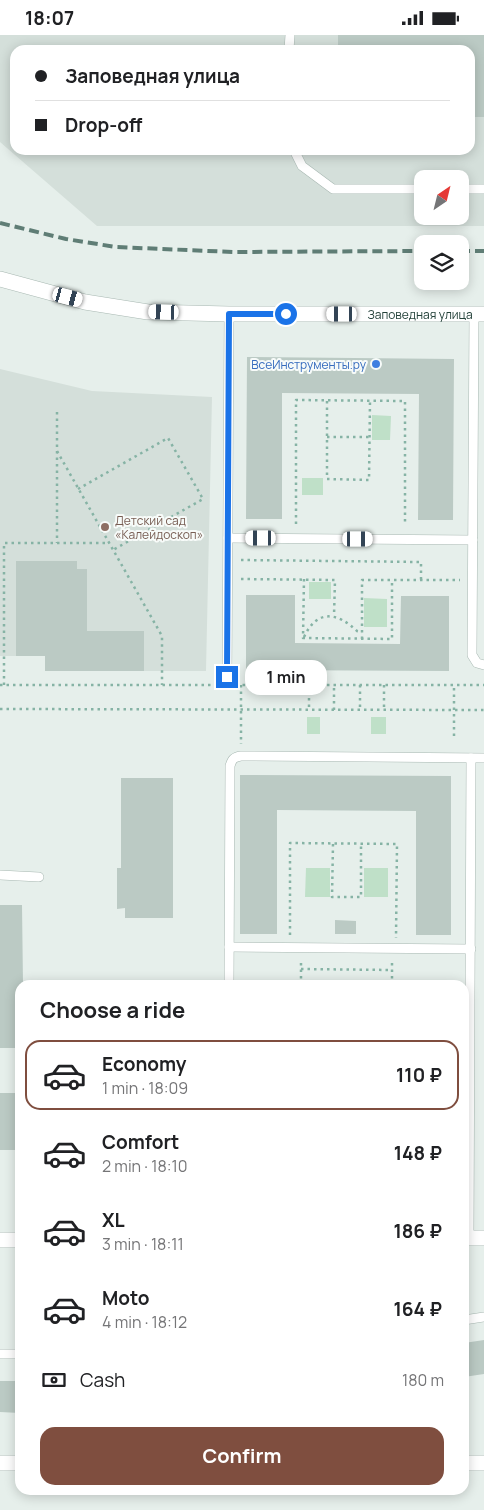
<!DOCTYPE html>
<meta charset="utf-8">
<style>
body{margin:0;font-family:Manrope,sans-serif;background:#f6f6f6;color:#202124;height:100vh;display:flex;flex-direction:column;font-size:19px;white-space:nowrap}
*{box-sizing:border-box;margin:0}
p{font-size:16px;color:#757577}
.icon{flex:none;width:28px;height:28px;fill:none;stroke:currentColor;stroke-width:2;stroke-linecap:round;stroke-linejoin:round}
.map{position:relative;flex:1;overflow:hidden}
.panel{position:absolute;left:15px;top:945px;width:454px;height:515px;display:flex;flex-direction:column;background:#fff;border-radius:15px;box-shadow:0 2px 12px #0003}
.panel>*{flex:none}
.hud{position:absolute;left:10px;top:10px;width:465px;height:110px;border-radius:15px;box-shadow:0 2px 12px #0003;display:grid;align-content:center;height:110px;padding:0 25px;background:#fff}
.needle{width:32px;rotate:35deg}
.buttons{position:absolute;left:414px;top:135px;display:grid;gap:10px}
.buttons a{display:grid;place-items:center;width:55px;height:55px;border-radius:10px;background:#fff;box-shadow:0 2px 12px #0003;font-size:25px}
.end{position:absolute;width:22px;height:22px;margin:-11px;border:6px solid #1a73e8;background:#fff;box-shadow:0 0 0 2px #fff}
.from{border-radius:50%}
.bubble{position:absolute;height:35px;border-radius:15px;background:#fff;box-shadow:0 2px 12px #0003;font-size:16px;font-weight:700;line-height:35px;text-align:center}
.car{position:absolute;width:15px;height:30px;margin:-15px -8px;border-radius:6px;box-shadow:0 0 4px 1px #0007;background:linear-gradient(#fff 24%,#345 0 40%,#fff 0 76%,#345 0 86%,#fff 0)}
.hud b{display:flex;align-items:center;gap:18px;height:48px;font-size:19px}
.hud b+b{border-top:1px solid #e0e0e0}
.hud i{width:12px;height:12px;background:#202124}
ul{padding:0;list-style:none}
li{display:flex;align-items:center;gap:15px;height:70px;margin:0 10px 8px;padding:0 15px;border:2px solid transparent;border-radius:15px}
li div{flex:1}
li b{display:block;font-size:19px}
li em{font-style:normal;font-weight:700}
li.selected{border-color:#7f4e3f}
li>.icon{width:45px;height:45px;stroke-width:1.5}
h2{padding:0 25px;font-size:22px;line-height:60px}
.pay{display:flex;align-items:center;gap:12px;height:55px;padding:0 25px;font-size:19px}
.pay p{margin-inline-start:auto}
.cta{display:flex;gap:10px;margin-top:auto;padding:10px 25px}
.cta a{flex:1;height:58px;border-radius:15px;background:#7f4e3f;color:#fff;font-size:20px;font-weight:700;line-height:58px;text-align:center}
.status{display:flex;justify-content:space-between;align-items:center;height:35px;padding:0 25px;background:#fff;direction:ltr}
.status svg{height:14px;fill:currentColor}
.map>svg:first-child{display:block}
.built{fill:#d4dfda;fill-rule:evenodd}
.green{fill:#bfe0c8}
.building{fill:#bbcac4}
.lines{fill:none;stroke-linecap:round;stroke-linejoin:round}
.lane-casing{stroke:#a8b8b2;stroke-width:10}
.street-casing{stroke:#a8b8b2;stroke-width:16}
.path{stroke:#86b3a5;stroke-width:2.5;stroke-dasharray:2.5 4;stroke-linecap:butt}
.lane{stroke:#fff;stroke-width:9}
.street{stroke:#fff;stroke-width:15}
.rail{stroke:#5f7d75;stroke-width:4;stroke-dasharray:10 5;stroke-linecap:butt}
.route{stroke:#1a73e8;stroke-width:6}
.shop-dot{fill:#3f7fe0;stroke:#f7fbf9;stroke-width:2}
.education-dot{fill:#8d6e63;stroke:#f7fbf9;stroke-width:2}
.labels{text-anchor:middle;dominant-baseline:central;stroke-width:4;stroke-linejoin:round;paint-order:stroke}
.street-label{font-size:12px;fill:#24423a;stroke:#f7fbf9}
.shop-label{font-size:12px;fill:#366cbe;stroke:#f7fbf9;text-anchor:end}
.education-label{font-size:12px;fill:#785e54;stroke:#f7fbf9;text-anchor:start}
</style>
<div class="status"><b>18:07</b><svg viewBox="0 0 49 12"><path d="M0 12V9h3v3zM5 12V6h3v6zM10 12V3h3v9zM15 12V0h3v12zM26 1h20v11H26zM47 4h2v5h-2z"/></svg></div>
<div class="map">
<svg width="484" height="1475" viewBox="0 0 484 1475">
<rect width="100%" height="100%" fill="#e6efeb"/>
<!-- built -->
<g class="built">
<path d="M0 0H484V191H97L0 107ZM15 15H470V115H15ZM422 144H460V181H422Z"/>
<polygon points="0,334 92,356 212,362 206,636 45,636 45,621 0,621"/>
</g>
<!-- green -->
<g class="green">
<polygon points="372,380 391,381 390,405 372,405"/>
<rect x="302" y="443" width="21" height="17"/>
<rect x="309" y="547" width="22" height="17"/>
<polygon points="364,563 387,564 387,592 364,592"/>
<rect x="307" y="682" width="13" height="17"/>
<rect x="371" y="682" width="15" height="17"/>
<polygon points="306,833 330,833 330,862 305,862"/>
<rect x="364" y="833" width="24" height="29"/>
</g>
<!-- building -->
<g class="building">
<polygon points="338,0 484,0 484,82 470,82 470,15 338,15"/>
<polygon points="247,322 454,324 453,485 418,485 419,359 282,358 282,484 246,484"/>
<polygon points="16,526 77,526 77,534 87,534 87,596 144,596 144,636 45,636 45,621 16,621"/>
<polygon points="246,560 295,560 295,608 400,609 401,561 449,561 449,636 246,635"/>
<polygon points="240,740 451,741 451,900 416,900 416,776 277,775 277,899 240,899"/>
<polygon points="121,743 173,743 173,883 125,883 125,873 117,874 117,833 121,833"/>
<polygon points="0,870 22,870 23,950 20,950 20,1013 0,1013"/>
<polygon points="335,885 356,886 356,899 335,899"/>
<rect x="0" y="1058" width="20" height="57"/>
<polygon points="484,1305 484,1339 464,1342 464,1308"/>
<polygon points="0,1346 20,1346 20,1378 0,1377"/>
</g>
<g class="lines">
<defs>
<g id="lane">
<polyline points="289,15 290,0"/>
<polyline points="294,115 302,131 333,154 422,154"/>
<polyline points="460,154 484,154"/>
<polyline points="474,279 472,620 477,628 484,630"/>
<polyline points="228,503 473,505"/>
<polyline points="227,643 229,279"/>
<polyline points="0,840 39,842"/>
<polyline points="229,912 471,914"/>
<path d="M229 950 230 731C232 724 234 722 241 721L484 723"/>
<polyline points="469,1203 471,723"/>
<polyline points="464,1285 484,1282"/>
<polyline points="0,1319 20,1319"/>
</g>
<g id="street">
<path id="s1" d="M0 244 85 267 148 277 229 279H484"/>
<polyline points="464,1203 484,1203"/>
<polyline points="0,1205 20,1205"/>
<polyline points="0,1428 20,1428"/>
<polyline points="464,1428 484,1428"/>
</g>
</defs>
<!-- lane casing -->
<use href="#lane" class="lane-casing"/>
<!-- street casing -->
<use href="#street" class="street-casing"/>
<!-- path -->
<g class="path">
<polyline points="327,366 327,444 369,445 370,366"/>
<polyline points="57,377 57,508"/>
<polyline points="327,402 369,402"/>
<polyline points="57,416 162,601 162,650"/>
<polyline points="78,454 168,403 203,464 113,515"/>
<polyline points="296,489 296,365 405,366 405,489"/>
<polyline points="241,525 421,527 421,545"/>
<polyline points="241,544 335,545 334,581"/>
<polyline points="304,544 303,603 392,604 392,545"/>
<path d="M304 602C317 574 337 577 357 596L362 597"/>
<polyline points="362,604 362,545 460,545"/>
<polyline points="0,650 218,650"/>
<polyline points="4,650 4,508 109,508"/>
<polyline points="236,650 484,650"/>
<polyline points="241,650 241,709"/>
<polyline points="309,650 309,675"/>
<polyline points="360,650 360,675"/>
<polyline points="384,650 384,675"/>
<polyline points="0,674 484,675"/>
<polyline points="334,675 334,650"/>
<polyline points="454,701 454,650"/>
<polyline points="333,809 332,862 361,862 361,809"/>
<polyline points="290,900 290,808 397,809 396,903"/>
<polyline points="301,934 392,935"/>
<polyline points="301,950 301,925"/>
<polyline points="392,950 392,924"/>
</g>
<!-- lane -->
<use href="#lane" class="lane"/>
<!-- street -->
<use href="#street" class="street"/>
<!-- rail -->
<g class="rail">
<polyline points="0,188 66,204 116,212 233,217 422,216"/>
<polyline points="460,216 484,216"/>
</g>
</g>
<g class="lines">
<!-- route -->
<polyline class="route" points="227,642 229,279 286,279"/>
</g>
<!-- markers -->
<circle class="shop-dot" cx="376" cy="329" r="5"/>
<circle class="education-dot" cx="105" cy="492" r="5"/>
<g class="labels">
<!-- street labels -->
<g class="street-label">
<text stroke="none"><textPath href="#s1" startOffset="424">Заповедная улица</textPath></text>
</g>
<!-- shop labels -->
<g class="shop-label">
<text x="366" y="329">ВсеИнструменты.ру</text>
</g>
<!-- education labels -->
<g class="education-label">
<text x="115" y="485">Детский сад<tspan x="115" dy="14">«Калейдоскоп»</tspan></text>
</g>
</g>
</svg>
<div class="buttons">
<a><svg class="needle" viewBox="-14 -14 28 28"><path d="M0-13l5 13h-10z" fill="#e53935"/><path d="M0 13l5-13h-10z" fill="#757577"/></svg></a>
<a><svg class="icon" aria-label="layers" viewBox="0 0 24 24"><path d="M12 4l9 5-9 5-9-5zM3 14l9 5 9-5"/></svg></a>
</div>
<i class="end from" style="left:286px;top:279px"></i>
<i class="end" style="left:227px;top:642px"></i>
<div class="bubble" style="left:245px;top:625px;width:82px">1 min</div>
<i class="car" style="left:68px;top:262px;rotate:105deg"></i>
<i class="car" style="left:164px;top:277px;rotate:272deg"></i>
<i class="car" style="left:342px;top:279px;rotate:270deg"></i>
<i class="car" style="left:261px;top:503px;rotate:270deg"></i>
<i class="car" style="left:358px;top:504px;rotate:90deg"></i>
<div class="hud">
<b><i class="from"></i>Заповедная улица</b>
<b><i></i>Drop-off</b>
</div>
<section class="panel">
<h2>Choose a ride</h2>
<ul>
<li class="selected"><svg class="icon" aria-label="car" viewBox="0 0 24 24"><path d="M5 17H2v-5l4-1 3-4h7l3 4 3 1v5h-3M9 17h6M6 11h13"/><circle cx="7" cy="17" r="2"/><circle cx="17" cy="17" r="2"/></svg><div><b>Economy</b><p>1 min · 18:09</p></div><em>110 ₽</em></li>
<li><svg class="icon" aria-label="car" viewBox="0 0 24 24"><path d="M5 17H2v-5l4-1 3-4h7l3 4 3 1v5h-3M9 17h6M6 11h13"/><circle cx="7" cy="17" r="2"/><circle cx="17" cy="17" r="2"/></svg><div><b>Comfort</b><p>2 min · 18:10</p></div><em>148 ₽</em></li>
<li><svg class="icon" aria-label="car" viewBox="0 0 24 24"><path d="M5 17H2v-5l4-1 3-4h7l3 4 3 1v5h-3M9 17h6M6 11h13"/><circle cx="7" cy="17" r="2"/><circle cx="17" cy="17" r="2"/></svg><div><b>XL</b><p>3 min · 18:11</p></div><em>186 ₽</em></li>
<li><svg class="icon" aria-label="car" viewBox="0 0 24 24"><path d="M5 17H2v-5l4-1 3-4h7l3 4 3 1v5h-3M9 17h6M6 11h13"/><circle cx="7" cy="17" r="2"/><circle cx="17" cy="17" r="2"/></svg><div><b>Moto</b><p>4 min · 18:12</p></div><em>164 ₽</em></li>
</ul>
<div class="pay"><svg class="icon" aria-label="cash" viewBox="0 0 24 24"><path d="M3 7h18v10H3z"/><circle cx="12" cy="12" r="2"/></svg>Cash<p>180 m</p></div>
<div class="cta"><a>Confirm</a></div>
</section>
</div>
